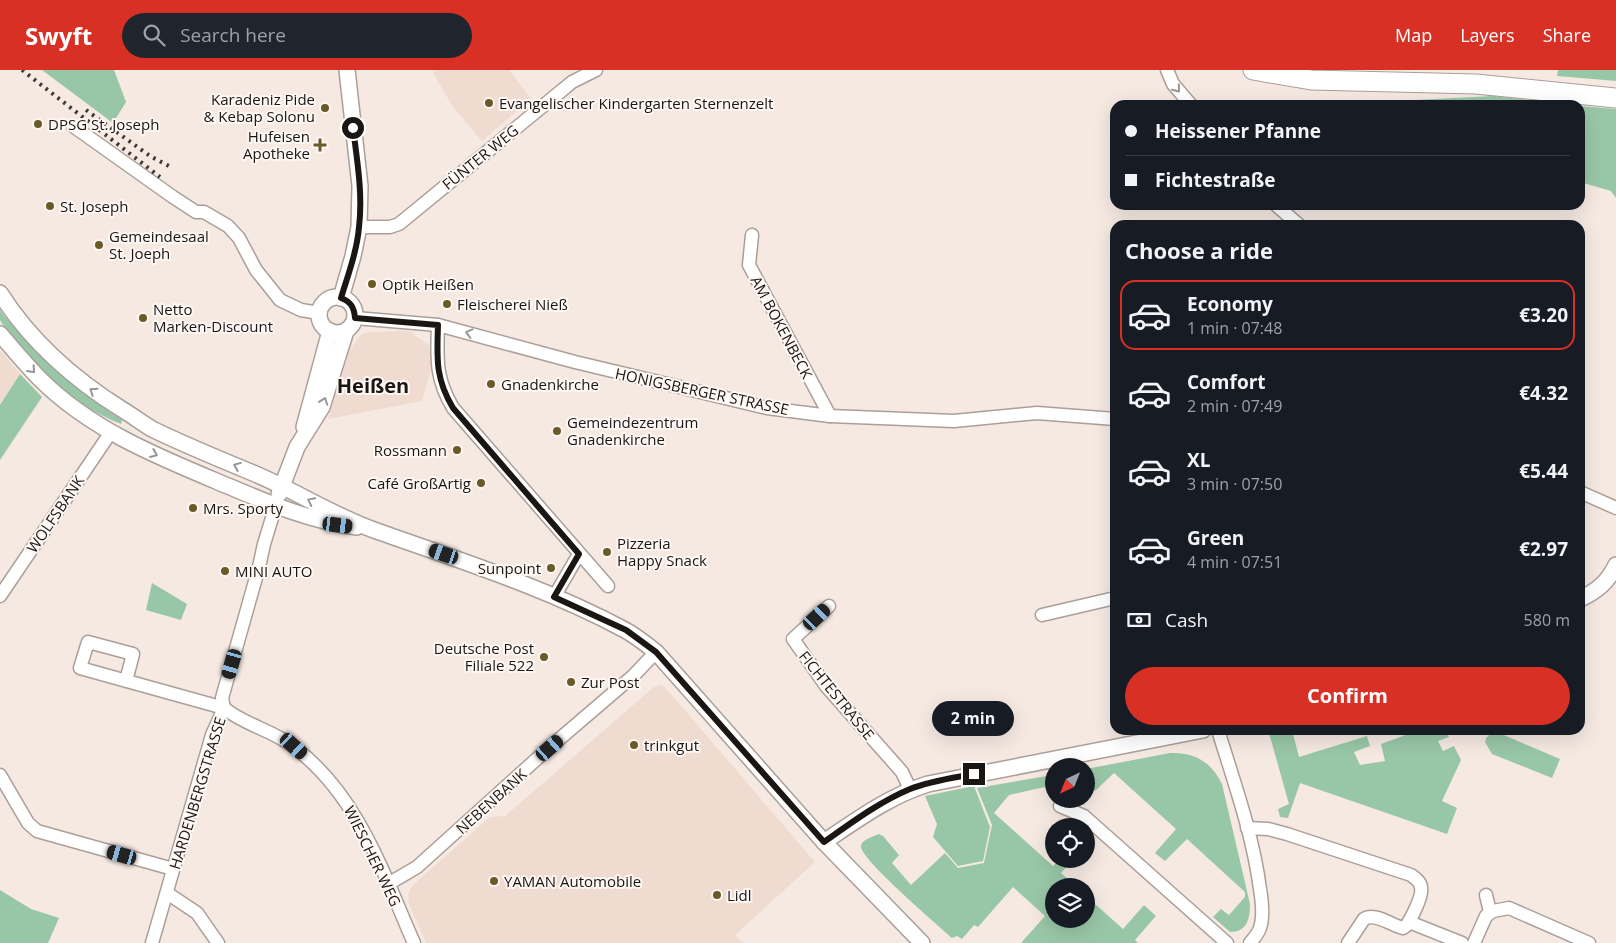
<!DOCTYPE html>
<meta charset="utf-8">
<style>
body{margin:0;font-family:"Open Sans",sans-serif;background:#20242c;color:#f1f3f6;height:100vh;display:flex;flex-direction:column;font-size:19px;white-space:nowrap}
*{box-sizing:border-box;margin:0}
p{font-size:16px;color:#9ea1a6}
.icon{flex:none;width:28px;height:28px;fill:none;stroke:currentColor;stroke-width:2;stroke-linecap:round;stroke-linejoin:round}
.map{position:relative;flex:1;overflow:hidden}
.side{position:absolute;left:1110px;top:150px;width:475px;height:515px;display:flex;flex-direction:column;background:#171b24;border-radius:15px;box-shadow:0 5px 20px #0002}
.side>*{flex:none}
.guide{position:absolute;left:1110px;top:30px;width:475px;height:110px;border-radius:15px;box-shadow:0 5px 20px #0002;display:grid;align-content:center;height:110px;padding:0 15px;background:#171b24}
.needle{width:32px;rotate:223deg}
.controls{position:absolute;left:1045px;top:688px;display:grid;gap:10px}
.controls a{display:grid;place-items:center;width:50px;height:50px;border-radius:50%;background:#171b24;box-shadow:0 5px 20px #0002;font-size:25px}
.end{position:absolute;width:22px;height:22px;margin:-11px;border:6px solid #1a1613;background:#fff;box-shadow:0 0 0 2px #fff}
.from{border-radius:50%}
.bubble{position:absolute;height:35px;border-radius:18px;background:#171b24;box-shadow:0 5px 20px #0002;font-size:16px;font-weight:700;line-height:35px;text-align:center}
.car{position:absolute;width:15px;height:30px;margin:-15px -8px;border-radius:6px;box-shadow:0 0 4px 1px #0007;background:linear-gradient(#222 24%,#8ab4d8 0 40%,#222 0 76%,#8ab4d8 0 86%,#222 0)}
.guide b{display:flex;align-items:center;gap:18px;height:48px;font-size:19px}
.guide b+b{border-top:1px solid #363941}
.guide i{width:12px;height:12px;background:#f1f3f6}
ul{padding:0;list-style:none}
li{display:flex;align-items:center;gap:15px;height:70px;margin:0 10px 8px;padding:0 5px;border:2px solid transparent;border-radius:15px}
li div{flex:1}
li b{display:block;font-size:19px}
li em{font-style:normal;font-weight:700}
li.current{border-color:#d93025}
li>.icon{width:45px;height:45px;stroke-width:1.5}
h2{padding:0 15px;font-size:22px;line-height:60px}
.pay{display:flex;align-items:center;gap:12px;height:55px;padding:0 15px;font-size:19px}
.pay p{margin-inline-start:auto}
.primary-button{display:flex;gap:10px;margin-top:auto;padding:10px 15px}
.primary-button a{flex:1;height:58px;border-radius:30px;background:#d93025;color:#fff;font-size:20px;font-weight:700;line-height:58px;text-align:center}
header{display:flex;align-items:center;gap:30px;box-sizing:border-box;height:70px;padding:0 25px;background:#d93025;color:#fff}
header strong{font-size:24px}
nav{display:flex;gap:28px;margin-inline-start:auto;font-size:18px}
.search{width:350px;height:45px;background:#20242c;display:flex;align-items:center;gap:12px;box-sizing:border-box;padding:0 18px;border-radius:28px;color:#9ea1a6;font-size:19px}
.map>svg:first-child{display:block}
.built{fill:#efdbd0}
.green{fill:#98c7a7}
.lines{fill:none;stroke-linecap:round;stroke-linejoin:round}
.minor-casing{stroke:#ab9f99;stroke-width:15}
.tertiary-casing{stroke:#ab9f99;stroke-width:18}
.primary-casing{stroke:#ab9f99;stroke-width:21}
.minor{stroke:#fff;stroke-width:12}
.tertiary{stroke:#fff;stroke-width:15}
.primary{stroke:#fff;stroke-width:19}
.rail{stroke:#3e3835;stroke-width:4;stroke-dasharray:2.5 5;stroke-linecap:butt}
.oneway{stroke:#989695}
.route{stroke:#1a1613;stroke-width:6}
.poi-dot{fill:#695a27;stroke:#fff7f3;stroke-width:2}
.labels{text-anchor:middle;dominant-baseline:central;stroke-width:4;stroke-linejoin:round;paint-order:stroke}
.poi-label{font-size:15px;fill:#1a1613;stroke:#fff7f3;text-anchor:start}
.street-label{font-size:15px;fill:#1a1613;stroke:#fff7f3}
.district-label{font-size:20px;font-weight:bold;fill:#1a1613;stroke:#fff7f3}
</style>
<header>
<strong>Swyft</strong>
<div class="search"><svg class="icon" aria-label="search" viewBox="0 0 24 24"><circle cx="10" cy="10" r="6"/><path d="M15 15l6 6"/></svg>Search here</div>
<nav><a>Map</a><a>Layers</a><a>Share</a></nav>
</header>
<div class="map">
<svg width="1616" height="873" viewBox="0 0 1616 873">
<rect width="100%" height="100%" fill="#f5e9e2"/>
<!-- built -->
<g class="built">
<polygon points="437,0 509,0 531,29 482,71 453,37 433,3"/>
<polygon points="409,261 430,276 433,292 422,331 328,349 350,280 356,271 361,265 368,262"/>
<polygon points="0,280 20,304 0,335"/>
<polygon points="659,615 665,617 815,792 735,865 743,873 426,873 409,834 408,825 412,816 490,747 505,746 654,617"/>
</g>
<!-- green -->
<g class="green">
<polygon points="42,0 114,0 126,32 113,53"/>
<polygon points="1558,0 1616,0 1616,11 1557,6"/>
<polygon points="1493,26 1574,35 1395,35 1394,31"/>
<polygon points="1580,36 1616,39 1616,128 1611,121 1580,112"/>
<path d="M0 240C8 252 19 260 29 271 57 301 87 328 122 350L121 354C69 333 37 298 3 255L0 250Z"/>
<polygon points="20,304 42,327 0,390 0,335"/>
<polygon points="152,513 187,534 181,550 146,540"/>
<polygon points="1277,660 1292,660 1299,687 1367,666 1370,676 1354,682 1360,695 1385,691 1381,674 1419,660 1453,660 1447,663 1449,667 1438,671 1443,681 1454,676 1461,690 1442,731 1457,738 1447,764 1300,713 1288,748 1280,747 1278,739 1289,734 1269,663"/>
<polygon points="1499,663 1560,689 1552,708 1492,684 1485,672 1486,668 1489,665"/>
<path d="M1170 683C1195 682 1211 692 1222 714L1250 834C1250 849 1247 862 1230 862L1213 847 1221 839 1229 845 1245 827V822L1187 769 1165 791 1155 783 1176 759 1114 703 1095 721 1086 714V699Z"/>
<path d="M1047 706 1049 716 1009 725 994 743 1053 796 1060 789H1074L1061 803 1076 816H1054V849H1086V826L1123 859 1144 835 1156 846 1135 870 1138 873H1021L1045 846 1013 817 978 857 974 855 962 869 957 866 952 868C939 856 859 788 861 776 862 769 873 767 879 764L883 766 899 785 892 793 911 815 945 783 958 798 984 793 992 755 977 718Z"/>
<polygon points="974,716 990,757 983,791 958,796 933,767 937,754 925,726"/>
<polygon points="0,820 31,839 59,848 48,873 0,873"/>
</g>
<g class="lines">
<defs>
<g id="minor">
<polyline points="1167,0 1173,14 1191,35"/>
<polyline points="73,56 173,127 196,142 204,142 228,156 239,168 256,200 280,230 301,240 319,243"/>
<polyline points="1276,135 1299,155"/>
<polyline points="359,157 390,157 399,154 560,22 572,12 596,0"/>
<polyline points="752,165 749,195 830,346"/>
<polyline points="355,248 438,255 575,292 767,338 830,346 954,351 1037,343 1115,349"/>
<path d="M438 255C437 288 435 308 453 338L608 516"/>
<polyline points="1580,422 1616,438"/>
<polyline points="0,526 111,362"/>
<polyline points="554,527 579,484"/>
<polyline points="829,536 793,569 826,616 902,702 910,719"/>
<polyline points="1042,545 1115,528"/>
<path d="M126 611 133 584 88 572 80 598 224 638C244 655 273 660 294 677 358 725 383 803 414 873"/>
<path d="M1218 660C1234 712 1253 765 1260 819 1262 831 1264 846 1260 858 1258 864 1254 868 1250 873"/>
<polyline points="0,705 28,753 37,761 173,799"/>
<polyline points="1060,736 1084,746 1227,873"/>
<path d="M1247 758 1268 759 1287 764 1411 805C1415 808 1421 812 1421 818 1423 826 1411 849 1406 856L1403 858C1391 855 1374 842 1364 849L1348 873"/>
<polyline points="388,814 417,797 550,677 633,606 656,582"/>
<polyline points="167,823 197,843 218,873"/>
<polyline points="1486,825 1490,842"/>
<polyline points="1409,852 1462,873"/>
<polyline points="152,873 212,665 224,638 222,628 259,497 264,474 276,435"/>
<polyline points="1474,873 1486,846 1493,841 1509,838 1589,873"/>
</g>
<g id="tertiary">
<path d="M0 223C31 272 75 310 123 340 133 346 142 353 152 359 185 375 219 389 253 403 294 420 332 445 374 460 458 490 545 517 625 560 636 566 646 574 656 582L824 772 922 873"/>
<circle cx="337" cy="245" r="18"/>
<polyline points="341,228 353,186 359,157 360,116 347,0"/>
<path d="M0 264C13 279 26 295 40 309 92 361 161 388 228 416 268 433 313 452 357 457"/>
<polyline points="304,357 330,261"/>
<polyline points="279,424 297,377 322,337 346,261"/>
<path d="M1580 529C1597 521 1608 512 1616 495"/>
<path d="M824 772C857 750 889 726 928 714L1203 660"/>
</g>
<polyline id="primary" points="1253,0 1311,10 1476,14 1616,28"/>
</defs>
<!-- minor casing -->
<use href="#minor" class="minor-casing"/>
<!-- tertiary casing -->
<use href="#tertiary" class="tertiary-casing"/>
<!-- primary casing -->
<use href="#primary" class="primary-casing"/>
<!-- minor -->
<use href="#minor" class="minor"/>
<!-- tertiary -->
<use href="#tertiary" class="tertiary"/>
<!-- primary -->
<use href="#primary" class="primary"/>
<!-- rail -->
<g class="rail">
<polyline points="22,0 160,107"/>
<polyline points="86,40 150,86 169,96"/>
</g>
</g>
<!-- one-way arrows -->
<defs><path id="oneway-chevron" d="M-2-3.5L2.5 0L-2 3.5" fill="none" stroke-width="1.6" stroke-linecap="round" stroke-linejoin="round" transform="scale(1.25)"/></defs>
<g class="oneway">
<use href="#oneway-chevron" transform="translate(1177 19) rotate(51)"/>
<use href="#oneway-chevron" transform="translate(469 263) rotate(-165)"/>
<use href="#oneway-chevron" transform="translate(32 300) rotate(48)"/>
<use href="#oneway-chevron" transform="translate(93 321) rotate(-146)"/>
<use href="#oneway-chevron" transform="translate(324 331) rotate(-71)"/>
<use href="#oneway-chevron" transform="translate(154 384) rotate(23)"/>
<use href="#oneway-chevron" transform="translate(237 396) rotate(-158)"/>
<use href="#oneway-chevron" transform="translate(311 431) rotate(-154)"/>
</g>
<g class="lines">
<!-- route -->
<path class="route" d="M353 58C357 90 363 124 359 157 357 181 348 205 341 228 351 232 354 237 355 248L438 255C437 288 435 308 453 338L579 484 554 527 626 560 656 582 824 772C851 753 879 732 910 719 930 711 953 708 974 704"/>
</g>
<!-- markers -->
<g class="poi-dot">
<circle cx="489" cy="33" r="5"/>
<circle cx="325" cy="38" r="5"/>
<circle cx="38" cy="54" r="5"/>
<path d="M317.5 67.5h5v5h5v5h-5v5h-5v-5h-5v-5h5z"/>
<circle cx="50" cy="136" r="5"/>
<circle cx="99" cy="175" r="5"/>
<circle cx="372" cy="214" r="5"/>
<circle cx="447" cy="234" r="5"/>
<circle cx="143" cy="248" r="5"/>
<circle cx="491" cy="314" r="5"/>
<circle cx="557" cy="361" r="5"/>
<circle cx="457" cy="380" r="5"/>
<circle cx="481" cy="413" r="5"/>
<circle cx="193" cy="438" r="5"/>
<circle cx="607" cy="482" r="5"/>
<circle cx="551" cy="498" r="5"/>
<circle cx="225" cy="501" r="5"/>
<circle cx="544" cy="587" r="5"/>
<circle cx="571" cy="612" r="5"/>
<circle cx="634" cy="675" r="5"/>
<circle cx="494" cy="811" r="5"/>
<circle cx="717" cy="825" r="5"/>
</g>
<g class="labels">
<!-- poi labels -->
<g class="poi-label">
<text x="315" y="29" text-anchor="end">Karadeniz Pide<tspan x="315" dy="17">&amp; Kebap Solonu</tspan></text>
<text x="499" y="33">Evangelischer Kindergarten Sternenzelt</text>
<text x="48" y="54">DPSG St. Joseph</text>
<text x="310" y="66" text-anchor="end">Hufeisen<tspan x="310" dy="17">Apotheke</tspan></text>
<text x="60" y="136">St. Joseph</text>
<text x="109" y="166">Gemeindesaal<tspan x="109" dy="17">St. Joeph</tspan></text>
<text x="382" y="214">Optik Heißen</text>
<text x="457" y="234">Fleischerei Nieß</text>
<text x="153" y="239">Netto<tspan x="153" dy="17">Marken-Discount</tspan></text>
<text x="501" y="314">Gnadenkirche</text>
<text x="567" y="352">Gemeindezentrum<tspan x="567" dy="17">Gnadenkirche</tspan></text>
<text x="447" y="380" text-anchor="end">Rossmann</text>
<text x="471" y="413" text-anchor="end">Café GroßArtig</text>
<text x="203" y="438">Mrs. Sporty</text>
<text x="617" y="473">Pizzeria<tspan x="617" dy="17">Happy Snack</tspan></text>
<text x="541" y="498" text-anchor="end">Sunpoint</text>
<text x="235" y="501">MINI AUTO</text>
<text x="534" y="578" text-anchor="end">Deutsche Post<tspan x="534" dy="17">Filiale 522</tspan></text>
<text x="581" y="612">Zur Post</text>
<text x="644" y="675">trinkgut</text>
<text x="504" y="811">YAMAN Automobile</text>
<text x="727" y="825">Lidl</text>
</g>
<!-- street labels -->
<g class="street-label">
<text transform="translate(480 87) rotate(-39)">FÜNTER WEG</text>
<text transform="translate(782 257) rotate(62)">AM BOKENBECK</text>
<text transform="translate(702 321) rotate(12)">HONIGSBERGER STRASSE</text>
<text transform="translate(55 444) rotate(-56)">WOLFSBANK</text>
<text transform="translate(837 625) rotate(51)">FICHTESTRASSE</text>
<text transform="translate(197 723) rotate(-73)">HARDENBERGSTRASSE</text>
<text transform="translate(491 731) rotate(-42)">NEBENBANK</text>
<text transform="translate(373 786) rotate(64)">WIESCHER WEG</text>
</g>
<!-- district labels -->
<g class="district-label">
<text x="373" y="315">Heißen</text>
</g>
</g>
</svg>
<div class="controls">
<a><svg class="needle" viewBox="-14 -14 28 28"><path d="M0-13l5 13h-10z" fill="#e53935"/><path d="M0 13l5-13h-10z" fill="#9ea1a6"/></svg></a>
<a><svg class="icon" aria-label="locate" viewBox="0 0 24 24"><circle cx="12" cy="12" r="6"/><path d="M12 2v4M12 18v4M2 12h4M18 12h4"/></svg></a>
<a><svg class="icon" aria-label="layers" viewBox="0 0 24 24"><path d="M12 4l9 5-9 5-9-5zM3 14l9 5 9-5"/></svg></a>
</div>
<i class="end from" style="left:353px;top:58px"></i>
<i class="end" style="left:974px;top:704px"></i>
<div class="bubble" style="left:932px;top:631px;width:82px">2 min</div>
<i class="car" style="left:338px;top:455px;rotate:97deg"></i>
<i class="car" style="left:444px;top:484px;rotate:289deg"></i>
<i class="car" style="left:817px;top:547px;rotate:47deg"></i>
<i class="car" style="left:232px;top:594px;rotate:196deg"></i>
<i class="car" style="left:294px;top:676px;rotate:132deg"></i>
<i class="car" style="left:550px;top:678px;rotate:49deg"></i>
<i class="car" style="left:122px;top:785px;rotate:286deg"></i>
<div class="guide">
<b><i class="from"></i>Heissener Pfanne</b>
<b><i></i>Fichtestraße</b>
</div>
<section class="side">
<h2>Choose a ride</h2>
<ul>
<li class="current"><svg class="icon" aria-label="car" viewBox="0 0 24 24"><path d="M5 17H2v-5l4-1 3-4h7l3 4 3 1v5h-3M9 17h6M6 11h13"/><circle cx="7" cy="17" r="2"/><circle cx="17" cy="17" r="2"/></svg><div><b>Economy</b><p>1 min · 07:48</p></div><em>€3.20</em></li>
<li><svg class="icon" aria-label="car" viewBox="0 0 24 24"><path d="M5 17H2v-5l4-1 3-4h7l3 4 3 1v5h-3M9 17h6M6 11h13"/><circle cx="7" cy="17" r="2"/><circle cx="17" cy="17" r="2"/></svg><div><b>Comfort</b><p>2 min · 07:49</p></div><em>€4.32</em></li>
<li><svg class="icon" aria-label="car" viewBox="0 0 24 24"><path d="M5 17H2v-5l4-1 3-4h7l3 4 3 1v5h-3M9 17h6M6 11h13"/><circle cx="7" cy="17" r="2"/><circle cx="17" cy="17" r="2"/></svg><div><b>XL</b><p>3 min · 07:50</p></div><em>€5.44</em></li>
<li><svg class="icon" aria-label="car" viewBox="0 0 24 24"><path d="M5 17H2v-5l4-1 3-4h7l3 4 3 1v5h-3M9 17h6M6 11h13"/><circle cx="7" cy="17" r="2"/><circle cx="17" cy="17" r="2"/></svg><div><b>Green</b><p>4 min · 07:51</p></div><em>€2.97</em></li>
</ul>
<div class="pay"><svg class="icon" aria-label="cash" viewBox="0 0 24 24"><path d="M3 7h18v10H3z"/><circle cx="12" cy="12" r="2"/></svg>Cash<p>580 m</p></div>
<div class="primary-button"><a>Confirm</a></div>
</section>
</div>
